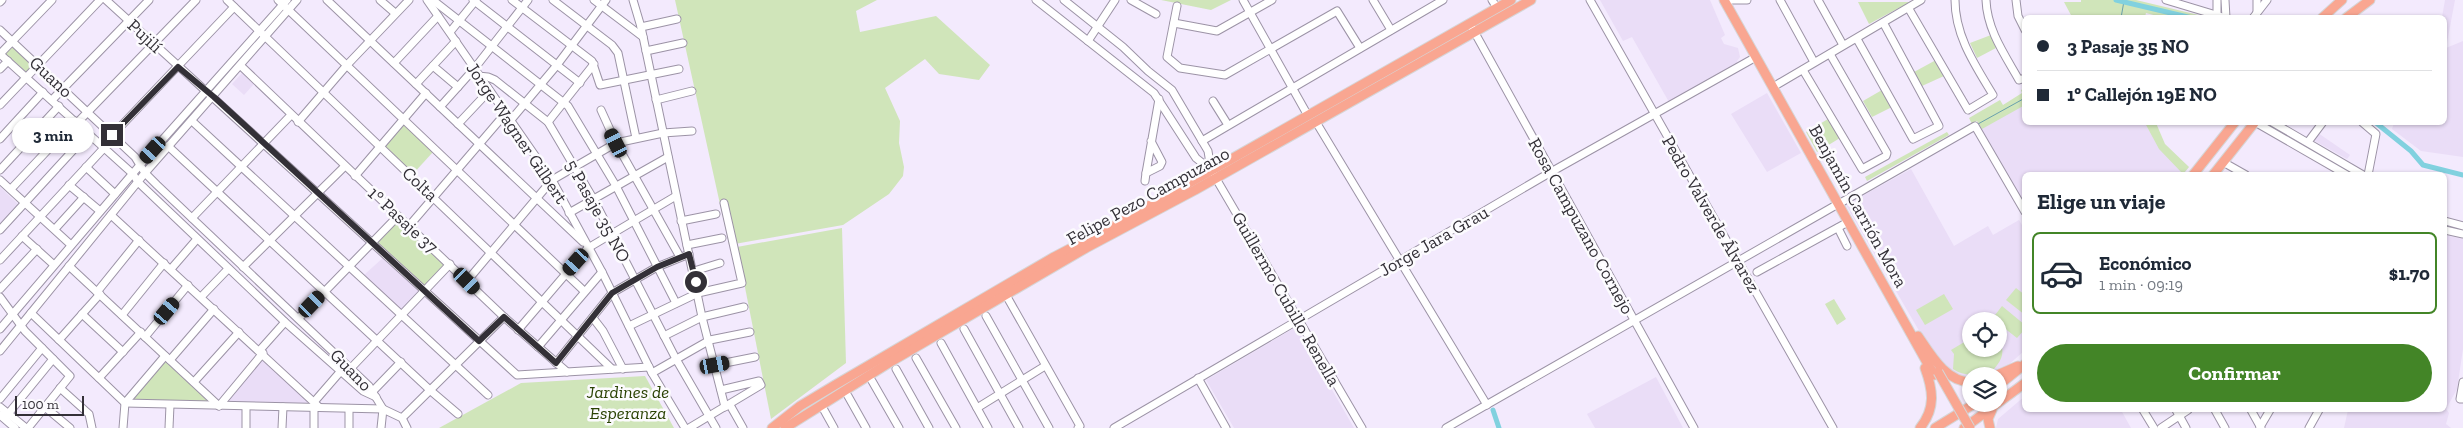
<!DOCTYPE html>
<html lang="es">
<meta charset="utf-8">
<style>
body{margin:0;font-family:"Zilla Slab",serif;background:#f2f2f3;color:#1f2937;height:100vh;display:flex;flex-direction:column;font-size:19px;white-space:nowrap}
*{box-sizing:border-box;margin:0}
p{font-size:16px;color:#747a83}
.icon{flex:none;width:28px;height:28px;fill:none;stroke:currentColor;stroke-width:2;stroke-linecap:round;stroke-linejoin:round}
.map{position:relative;flex:1;overflow:hidden}
.drawer{position:absolute;left:2022px;top:172px;width:425px;height:240px;display:flex;flex-direction:column;background:#fff;border-radius:8px;box-shadow:0 1px 4px #0004}
.drawer>*{flex:none}
.guide{position:absolute;left:2022px;top:15px;width:425px;height:110px;border-radius:8px;box-shadow:0 1px 4px #0004;display:grid;align-content:center;height:110px;padding:0 15px;background:#fff}
.tools{position:absolute;left:1962px;top:312px;display:grid;gap:10px}
.tools a{display:grid;place-items:center;width:45px;height:45px;border-radius:50%;background:#fff;box-shadow:0 1px 4px #0004;font-size:25px}
.scale{position:absolute;left:15px;bottom:12px;width:69px;box-sizing:border-box;padding-left:5px;border:2px solid #333037;border-top:0;font-size:14px;line-height:18px;white-space:nowrap;color:#333037;-webkit-text-stroke:4px #fcfbfe;paint-order:stroke}
.end{position:absolute;width:22px;height:22px;margin:-11px;border:6px solid #333037;background:#fff;box-shadow:0 0 0 2px #fff}
.from{border-radius:50%}
.bubble{position:absolute;height:35px;border-radius:18px;background:#fff;box-shadow:0 1px 4px #0004;font-size:16px;font-weight:700;line-height:35px;text-align:center}
.car{position:absolute;width:15px;height:30px;margin:-15px -8px;border-radius:6px;box-shadow:0 0 4px 1px #0007;background:linear-gradient(#222 24%,#8ab4d8 0 40%,#222 0 76%,#8ab4d8 0 86%,#222 0)}
.guide b{display:flex;align-items:center;gap:18px;height:48px;font-size:19px}
.guide b+b{border-top:1px solid #e0e1e3}
.guide i{width:12px;height:12px;background:#1f2937}
ul{padding:0;list-style:none}
li{display:flex;align-items:center;gap:15px;height:82px;margin:0 10px 8px;padding:0 5px;border:2px solid transparent;border-radius:8px}
li div{flex:1}
li b{display:block;font-size:19px}
li em{font-style:normal;font-weight:700}
li.active{border-color:#438527}
li>.icon{width:45px;height:45px;stroke-width:1.5}
h2{padding:0 15px;font-size:22px;line-height:60px}
.button{display:flex;gap:10px;margin-top:auto;padding:10px 15px}
.button a{flex:1;height:58px;border-radius:30px;background:#438527;color:#fff;font-size:20px;font-weight:700;line-height:58px;text-align:center}
.map>svg:first-child{display:block}
.built{fill:#eaddf7;fill-rule:evenodd}
.green{fill:#d0e5ba}
.lines{fill:none;stroke-linecap:round;stroke-linejoin:round}
.stream{stroke:#6aa1ad;stroke-width:1}
.canal{stroke:#81d1df;stroke-width:5}
.minor-casing{stroke:#9c93a6;stroke-width:9}
.major-casing{stroke:#d6d6d7;stroke-width:11}
.minor{stroke:#fff;stroke-width:7}
.major{stroke:#f9a691;stroke-width:9}
.major-bridge-casing{stroke:#d6d6d7;stroke-width:11;stroke-linecap:butt}
.major-bridge{stroke:#f9a691;stroke-width:9}
.route{stroke:#333037;stroke-width:6}
.labels{text-anchor:middle;dominant-baseline:central;stroke-width:5;stroke-linejoin:round;paint-order:stroke}
.street-label{font-size:18px;fill:#333037;stroke:#fcfbfe}
.park-label{font-size:18px;font-style:italic;fill:#2a4203;stroke:#fcfbfe}
</style>
<div class="map">
<svg width="2463" height="428" viewBox="0 0 2463 428">
<rect width="100%" height="100%" fill="#f3eafd"/>
<!-- built -->
<g class="built">
<polygon points="1600,0 1710,0 1725,35 1721,38 1724,44 1738,48 1740,57 1737,61 1738,63 1669,102 1632,37 1623,41"/>
<polygon points="2445,0 2455,0 2446,48 2463,41 2463,157 2421,151 2392,129 2394,123 2445,122 2445,18 2442,17"/>
<polygon points="242,73 254,84 244,95 232,84"/>
<polygon points="1767,93 1801,153 1767,172 1731,114"/>
<polygon points="2025,101 2025,122 2148,123 2162,144 2189,167 2183,175 2025,175 2025,216 1976,127"/>
<polygon points="2318,133 2350,155 2347,159 2313,140"/>
<path d="M1911 169 1954 246 1988 226 1993 235 2019 220 2025 230V350L2005 368 1995 374 1971 376V379L1959 376 1943 363 1921 334 1846 205ZM1971 321H1999V349H1971Z"/>
<polygon points="0,187 19,205 0,225"/>
<polygon points="2445,235 2463,239 2463,349 2457,389 2446,409 2449,413 2446,424 2451,428 2344,428 2348,410 2445,410"/>
<polygon points="385,256 421,291 401,312 363,276"/>
<polygon points="1296,327 1354,428 1234,428 1206,380"/>
<polygon points="262,358 308,402 306,404 223,405"/>
<polygon points="1656,377 1683,428 1595,428 1587,414"/>
<polygon points="2025,396 2025,410 2121,410 2131,428 1996,428 1998,419"/>
</g>
<!-- green -->
<g class="green">
<polygon points="675,0 877,0 856,11 860,32 936,16 990,65 979,80 939,74 925,59 885,88 900,121 899,143 904,167 903,176 889,194 843,225 729,245"/>
<polygon points="1161,0 1231,0 1211,10"/>
<polygon points="2081,0 2136,0 2207,17 2161,17 2146,13 2145,17 2072,17 2064,2 2081,2"/>
<polygon points="1858,2 1910,2 1869,24"/>
<polygon points="1991,35 1996,48 1977,58 1970,43"/>
<polygon points="12,46 32,65 26,72 5,53"/>
<polygon points="1936,60 1944,76 1922,86 1914,72"/>
<polygon points="2025,88 2025,105 1982,129 1977,121 1972,124 1969,118 2000,100 2003,105 2022,93 2021,90"/>
<polygon points="1882,90 1892,107 1872,117 1863,101"/>
<polygon points="1828,119 1840,138 1817,152 1806,132"/>
<polygon points="2145,123 2156,123 2165,144 2189,167 2183,174 2159,149"/>
<polygon points="403,124 433,152 412,175 383,147"/>
<polygon points="1947,132 1949,135 1867,181 1865,177"/>
<polygon points="400,218 447,263 425,286 376,241"/>
<polygon points="842,228 846,363 771,419 737,247"/>
<polygon points="2016,288 2025,295 2025,315 2006,300"/>
<polygon points="1944,294 1953,309 1925,325 1916,310"/>
<polygon points="1834,299 1846,319 1837,325 1825,304"/>
<polygon points="2002,306 2025,325 2025,329 2017,338 1999,324 1999,321 1992,319"/>
<path d="M1971 338V349H1999V339C2005 351 2003 359 1994 369 1981 375 1965 378 1953 369L1954 354 1951 350Z"/>
<polygon points="165,358 215,404 128,401"/>
<polygon points="645,376 674,428 439,428 521,383"/>
</g>
<g class="lines">
<!-- stream -->
<g class="stream">
<polyline points="2121,18 2124,1"/>
<polyline points="1978,124 2025,98"/>
</g>
<!-- canal -->
<g class="canal">
<polyline points="2116,0 2192,18"/>
<polyline points="2375,122 2411,151 2423,165 2463,175"/>
<polyline points="1493,410 1499,428"/>
</g>
<defs>
<g id="minor">
<polyline points="106,0 517,375 649,367"/>
<polyline points="227,0 612,369"/>
<polyline points="278,0 584,291"/>
<polyline points="327,0 583,242"/>
<polyline points="380,0 395,13"/>
<polyline points="427,0 552,180 602,272 652,373 685,428"/>
<polyline points="473,0 580,83"/>
<polyline points="512,0 592,61 600,85 679,69"/>
<polyline points="553,0 612,45 618,53 636,138"/>
<polyline points="594,0 643,37"/>
<polyline points="633,0 641,27 702,317 725,407"/>
<polyline points="1036,0 1154,93 1196,158 1211,170"/>
<polyline points="1064,0 1123,47 1148,71 1172,90 1208,151 1211,170 1362,428"/>
<polyline points="1131,0 1156,14"/>
<polyline points="1243,0 1307,114"/>
<polyline points="1373,0 1391,30"/>
<polyline points="1492,0 1497,8"/>
<polyline points="1590,0 1833,428"/>
<polyline points="1730,0 1747,0"/>
<polyline points="1780,0 1814,62"/>
<polyline points="1818,0 1843,45"/>
<path d="M1986 0C1987 30 2005 55 2019 80L2025 78"/>
<polyline points="2016,0 2018,16 2025,30"/>
<polyline points="2166,0 2226,18"/>
<polyline points="2217,0 2217,17"/>
<polyline points="2225,0 2226,18"/>
<polyline points="2257,0 2257,12"/>
<polyline points="434,1 568,106 616,186 676,303"/>
<polyline points="0,2 2,0"/>
<polyline points="1177,6 1167,57 1180,68 1225,75 1337,11 1360,48"/>
<path d="M1909 9 1968 110 1993 95C1975 65 1955 36 1955 0"/>
<polyline points="2253,18 2267,0"/>
<polyline points="1174,23 1217,31 1272,0"/>
<polyline points="1470,24 1694,428"/>
<polyline points="641,27 677,19"/>
<polyline points="0,30 135,157 145,173 157,185 369,386 383,409 381,428"/>
<polyline points="450,32 476,0"/>
<polyline points="1857,39 1913,139 1939,126 1884,24"/>
<polyline points="1088,41 1115,0"/>
<polyline points="646,51 683,43"/>
<polyline points="0,54 133,174 138,182 285,322 363,391 376,397"/>
<polyline points="0,54 52,0"/>
<polyline points="394,63 438,16"/>
<polyline points="241,66 504,317 567,372"/>
<polyline points="433,66 458,87"/>
<polyline points="0,69 8,61"/>
<polyline points="1803,70 1862,169 1886,156 1887,153 1830,54"/>
<polyline points="478,76 488,77 495,80 548,122 594,200 676,359 716,428"/>
<polyline points="416,84 456,41"/>
<polyline points="1778,84 1921,0"/>
<polyline points="52,100 149,0"/>
<polyline points="656,100 692,91"/>
<polyline points="1213,101 1228,125"/>
<polyline points="0,105 100,0"/>
<polyline points="440,107 474,69 528,0"/>
<polyline points="601,110 616,143 680,257"/>
<polyline points="192,121 488,395"/>
<polyline points="510,121 557,65 606,0"/>
<polyline points="298,122 347,65 409,0"/>
<polyline points="548,122 594,64"/>
<polyline points="1316,122 1487,405"/>
<polyline points="2255,122 2347,175"/>
<polyline points="2272,122 2363,175"/>
<polyline points="2362,122 2376,134 2368,175"/>
<polyline points="77,123 196,0"/>
<polyline points="458,124 489,91"/>
<polyline points="0,139 43,92"/>
<polyline points="1151,141 1162,162 1160,166 1146,173 1159,99"/>
<polyline points="1202,141 1443,0"/>
<polyline points="2308,142 2323,122"/>
<polyline points="102,146 234,7"/>
<polyline points="168,146 431,391 458,414"/>
<polyline points="2223,162 2246,175"/>
<polyline points="86,167 115,194"/>
<polyline points="0,170 59,106"/>
<polyline points="355,176 426,93"/>
<polyline points="0,180 71,245"/>
<polyline points="1145,181 1146,173"/>
<polyline points="69,185 100,211"/>
<polyline points="11,189 75,121"/>
<polyline points="1842,202 1975,126 2025,212"/>
<polyline points="569,213 668,157"/>
<polyline points="111,215 319,407"/>
<polyline points="192,218 291,115"/>
<polyline points="681,221 716,214"/>
<polyline points="2445,221 2463,226"/>
<polyline points="409,226 505,114"/>
<polyline points="1838,228 1847,246"/>
<polyline points="55,229 84,197"/>
<polyline points="0,230 88,134"/>
<polyline points="2445,230 2463,234"/>
<polyline points="22,236 54,265"/>
<polyline points="687,245 722,238"/>
<polyline points="0,260 104,148"/>
<polyline points="69,266 219,406"/>
<polyline points="243,267 344,167"/>
<polyline points="171,269 197,239"/>
<polyline points="694,271 720,263"/>
<polyline points="1757,272 1848,222"/>
<polyline points="467,281 552,180 616,143 663,133 692,131"/>
<polyline points="0,289 37,249"/>
<polyline points="97,292 139,240"/>
<polyline points="1006,295 1080,426 1078,428"/>
<polyline points="0,297 25,331 70,376 28,428"/>
<polyline points="201,297 228,269"/>
<polyline points="31,313 125,403 383,409 402,418 407,428"/>
<polyline points="82,314 123,352"/>
<polyline points="122,315 164,263"/>
<polyline points="986,316 1049,428"/>
<polyline points="299,318 398,216"/>
<polyline points="593,318 603,331 623,369"/>
<polyline points="629,326 698,293 742,283 724,203"/>
<polyline points="0,329 140,165 287,0"/>
<polyline points="964,329 1019,428"/>
<polyline points="518,330 588,248 676,196"/>
<polyline points="664,336 702,317 744,307"/>
<polyline points="145,337 188,285"/>
<polyline points="59,340 100,294"/>
<polyline points="941,343 988,428"/>
<polyline points="538,347 602,272"/>
<polyline points="260,350 285,322"/>
<polyline points="0,351 145,173 297,0"/>
<polyline points="916,358 956,428"/>
<polyline points="170,360 214,309"/>
<polyline points="556,363 612,293 657,267 689,254"/>
<polyline points="715,365 755,357"/>
<polyline points="351,368 450,264"/>
<polyline points="896,369 929,428"/>
<polyline points="652,373 710,340 750,332"/>
<polyline points="99,378 141,332"/>
<polyline points="1198,378 1226,428"/>
<polyline points="872,381 899,428"/>
<polyline points="194,382 239,332"/>
<polyline points="2463,382 2460,399 2463,399"/>
<polyline points="60,388 89,414 92,428"/>
<polyline points="373,391 401,362"/>
<polyline points="848,396 866,428"/>
<polyline points="0,399 42,348"/>
<polyline points="314,402 340,372"/>
<polyline points="730,405 743,428"/>
<polyline points="219,406 263,353"/>
<polyline points="0,407 26,428"/>
<polyline points="45,407 70,428"/>
<polyline points="977,408 1045,366"/>
<polyline points="824,410 834,428"/>
<polyline points="2143,410 2154,428"/>
<polyline points="2176,410 2186,428"/>
<polyline points="2215,410 2225,428"/>
<polyline points="2251,410 2261,428"/>
<polyline points="8,414 53,359"/>
<polyline points="0,415 15,428"/>
<polyline points="402,418 504,317"/>
<polyline points="2260,427 2270,410"/>
<polyline points="123,428 125,403 165,356"/>
<polyline points="169,428 170,405"/>
<polyline points="246,428 246,407"/>
<polyline points="282,428 283,407"/>
<polyline points="314,428 314,407"/>
<polyline points="349,428 349,409"/>
<polyline points="689,428 761,385 759,381 721,390"/>
<polyline points="1114,428 1551,172 1756,57"/>
<polyline points="1446,428 1838,204"/>
<polyline points="2161,428 2188,410"/>
<polyline points="2309,428 2319,410"/>
</g>
<g id="major">
<polyline points="1724,0 1934,375"/>
<polyline points="2322,18 2342,0"/>
<polyline points="2346,18 2370,0"/>
<polyline points="2193,175 2235,122"/>
<polyline points="2213,175 2255,122"/>
<path d="M1918 336C1931 355 1946 382 1971 382"/>
<polyline points="1995,376 2018,366"/>
<polyline points="1999,385 2025,364"/>
<polyline points="772,428 800,406 835,385 1054,257 1117,224 1511,0"/>
<polyline points="785,428 892,361 1086,248 1195,190 1531,0"/>
<path d="M1920 428C1936 408 1933 390 1925 368"/>
<polyline points="1935,428 1974,404"/>
<polyline points="1964,428 2025,383"/>
<polyline points="1990,428 1988,419 1992,410"/>
</g>
</defs>
<!-- minor casing -->
<use href="#minor" class="minor-casing"/>
<!-- major casing -->
<use href="#major" class="major-casing"/>
<!-- minor -->
<use href="#minor" class="minor"/>
<!-- major -->
<use href="#major" class="major"/>
<defs>
<polyline id="major-bridge" points="1938,372 1970,428"/>
</defs>
<!-- major-bridge casing -->
<use href="#major-bridge" class="major-bridge-casing"/>
<!-- major-bridge -->
<use href="#major-bridge" class="major-bridge"/>
</g>
<g class="lines">
<!-- route -->
<polyline class="route" points="112,135 178,67 214,97 479,341 504,317 556,363 612,293 657,267 689,254 696,282"/>
</g>
<g class="labels">
<!-- street labels -->
<g class="street-label">
<text transform="translate(145 36) rotate(43)">Pujilí</text>
<text transform="translate(51 77) rotate(43)">Guano</text>
<text transform="translate(517 133) rotate(56)">Jorge Wagner Gilbert</text>
<text transform="translate(420 184) rotate(43)">Colta</text>
<text transform="translate(1148 196) rotate(-29)">Felipe Pezo Campuzano</text>
<text transform="translate(1858 206) rotate(61)">Benjamín Carrión Mora</text>
<text transform="translate(598 211) rotate(61)">5 Pasaje 35 NO</text>
<text transform="translate(1711 214) rotate(60)">Pedro Valverde Álvarez</text>
<text transform="translate(403 220) rotate(43)">1° Pasaje 37</text>
<text transform="translate(1581 226) rotate(61)">Rosa Campuzano Cornejo</text>
<text transform="translate(1434 241) rotate(-30)">Jorge Jara Grau</text>
<text transform="translate(1286 299) rotate(60)">Guillermo Cubillo Renella</text>
<text transform="translate(351 370) rotate(46)">Guano</text>
</g>
<!-- park labels -->
<g class="park-label">
<text x="628" y="392">Jardines de<tspan x="628" dy="21">Esperanza</tspan></text>
</g>
</g>
</svg>
<div class="tools">
<a><svg class="icon" aria-label="locate" viewBox="0 0 24 24"><circle cx="12" cy="12" r="6"/><path d="M12 2v4M12 18v4M2 12h4M18 12h4"/></svg></a>
<a><svg class="icon" aria-label="layers" viewBox="0 0 24 24"><path d="M12 4l9 5-9 5-9-5zM3 14l9 5 9-5"/></svg></a>
</div>
<div class="scale">100 m</div>
<i class="end from" style="left:696px;top:282px"></i>
<i class="end" style="left:112px;top:135px"></i>
<div class="bubble" style="left:12px;top:118px;width:82px">3 min</div>
<i class="car" style="left:616px;top:143px;rotate:333deg"></i>
<i class="car" style="left:153px;top:150px;rotate:222deg"></i>
<i class="car" style="left:576px;top:262px;rotate:222deg"></i>
<i class="car" style="left:467px;top:281px;rotate:135deg"></i>
<i class="car" style="left:312px;top:304px;rotate:44deg"></i>
<i class="car" style="left:167px;top:311px;rotate:40deg"></i>
<i class="car" style="left:715px;top:365px;rotate:79deg"></i>
<div class="guide">
<b><i class="from"></i>3 Pasaje 35 NO</b>
<b><i></i>1° Callejón 19E NO</b>
</div>
<section class="drawer">
<h2>Elige un viaje</h2>
<ul>
<li class="active"><svg class="icon" aria-label="car" viewBox="0 0 24 24"><path d="M5 17H2v-5l4-1 3-4h7l3 4 3 1v5h-3M9 17h6M6 11h13"/><circle cx="7" cy="17" r="2"/><circle cx="17" cy="17" r="2"/></svg><div><b>Económico</b><p>1 min · 09:19</p></div><em>$1.70</em></li>
</ul>
<div class="button"><a>Confirmar</a></div>
</section>
</div>
